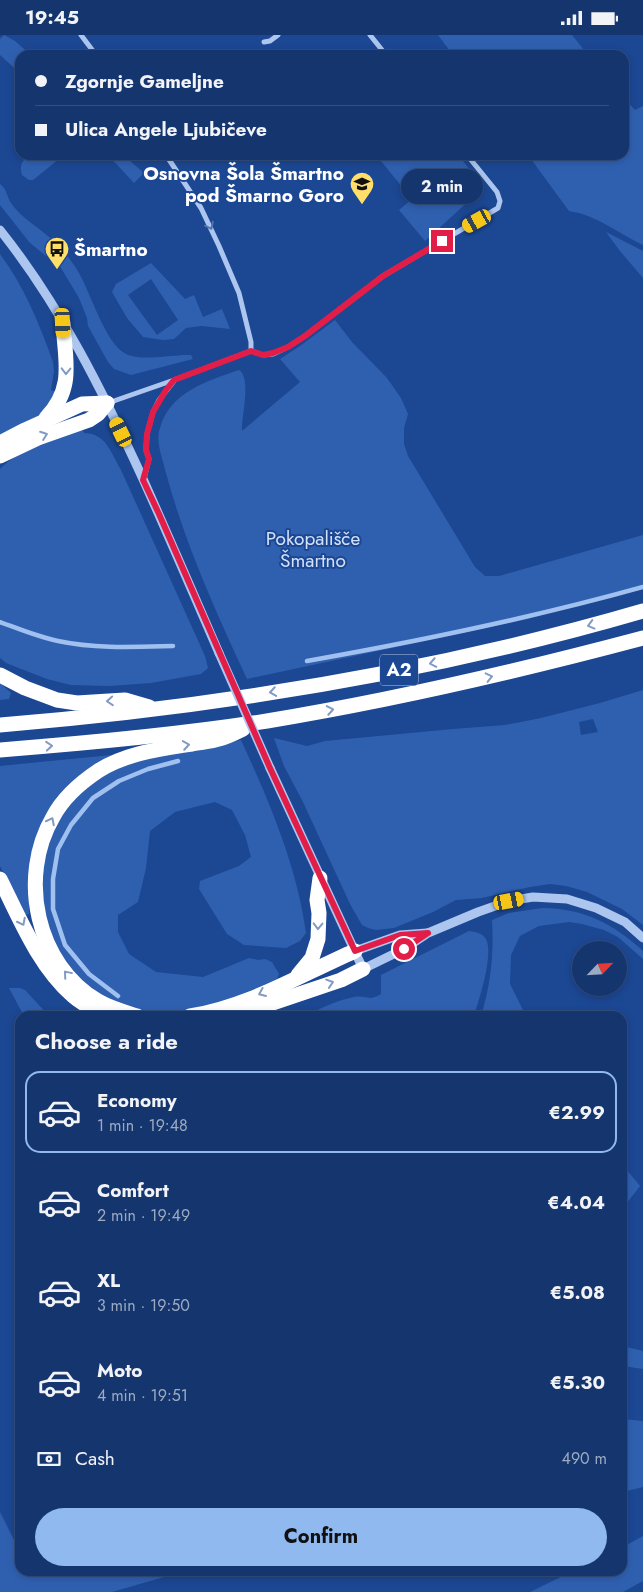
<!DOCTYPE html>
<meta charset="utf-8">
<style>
body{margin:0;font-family:Jost,sans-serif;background:#224076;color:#f1f3f6;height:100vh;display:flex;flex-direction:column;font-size:19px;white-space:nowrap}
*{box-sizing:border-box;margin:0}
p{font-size:16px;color:#9dabc2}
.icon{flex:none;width:28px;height:28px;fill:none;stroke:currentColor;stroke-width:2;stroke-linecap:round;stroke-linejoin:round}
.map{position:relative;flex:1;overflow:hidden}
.sheet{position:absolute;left:15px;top:976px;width:612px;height:565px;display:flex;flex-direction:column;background:#15356e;border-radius:15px;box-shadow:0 2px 8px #0003,0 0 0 1px #345081}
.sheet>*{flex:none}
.guide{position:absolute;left:15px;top:15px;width:614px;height:110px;border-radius:15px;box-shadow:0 2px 8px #0003,0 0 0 1px #345081;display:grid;align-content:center;height:110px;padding:0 20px;background:#15356e}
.needle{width:32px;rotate:65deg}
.buttons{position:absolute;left:572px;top:906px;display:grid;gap:10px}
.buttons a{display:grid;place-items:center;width:55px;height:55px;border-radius:50%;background:#15356e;box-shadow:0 2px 8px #0003,0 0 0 1px #345081;font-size:25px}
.end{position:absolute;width:22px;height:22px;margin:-11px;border:6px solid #e11d48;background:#fff;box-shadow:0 0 0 2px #fff}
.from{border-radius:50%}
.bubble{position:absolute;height:35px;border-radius:18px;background:#15356e;box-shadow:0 2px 8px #0003,0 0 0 1px #345081;font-size:16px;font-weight:700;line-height:35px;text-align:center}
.car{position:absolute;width:15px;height:30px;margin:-15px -8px;border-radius:6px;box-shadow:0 0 4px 1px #0007;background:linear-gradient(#f5c518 24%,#345 0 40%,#f5c518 0 76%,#345 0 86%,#f5c518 0)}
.guide b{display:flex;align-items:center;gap:18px;height:48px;font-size:19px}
.guide b+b{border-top:1px solid #345081}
.guide i{width:12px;height:12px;background:#f1f3f6}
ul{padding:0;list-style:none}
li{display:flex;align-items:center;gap:15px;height:82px;margin:0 10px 8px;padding:0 10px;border:2px solid transparent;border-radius:15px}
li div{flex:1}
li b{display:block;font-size:19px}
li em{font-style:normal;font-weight:700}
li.current{border-color:#90b9f0}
li>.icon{width:45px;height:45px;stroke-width:1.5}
h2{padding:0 20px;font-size:22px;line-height:60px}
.pay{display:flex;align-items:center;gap:12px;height:55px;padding:0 20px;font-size:19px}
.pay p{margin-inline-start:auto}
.button{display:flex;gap:10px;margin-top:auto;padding:10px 20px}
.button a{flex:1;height:58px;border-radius:30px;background:#90b9f0;color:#111;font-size:20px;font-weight:700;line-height:58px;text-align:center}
.status{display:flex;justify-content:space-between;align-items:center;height:35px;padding:0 25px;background:#15356e;direction:ltr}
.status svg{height:14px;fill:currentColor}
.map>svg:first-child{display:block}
.green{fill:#2f60b0;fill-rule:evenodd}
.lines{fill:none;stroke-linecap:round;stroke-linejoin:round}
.stream{stroke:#a0c0f0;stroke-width:4.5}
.minor{stroke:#adc6ef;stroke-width:5}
.tertiary{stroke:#adc6ef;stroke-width:9}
.motorway{stroke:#fff;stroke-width:15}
.tertiary-bridge{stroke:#adc6ef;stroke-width:9}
.oneway{stroke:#4f73b3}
.oneway2{stroke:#829ac4}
.route{stroke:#e11d48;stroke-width:6}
.labels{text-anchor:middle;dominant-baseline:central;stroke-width:4;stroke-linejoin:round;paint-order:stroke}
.shield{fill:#1c4793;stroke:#bbc8df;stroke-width:1}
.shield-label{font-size:18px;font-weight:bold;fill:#fff}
.poi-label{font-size:19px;font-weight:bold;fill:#fff;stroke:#1c4793;text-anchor:end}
.park-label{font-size:19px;fill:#d3e2fa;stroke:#1c4793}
</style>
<div class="status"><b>19:45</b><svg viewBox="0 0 49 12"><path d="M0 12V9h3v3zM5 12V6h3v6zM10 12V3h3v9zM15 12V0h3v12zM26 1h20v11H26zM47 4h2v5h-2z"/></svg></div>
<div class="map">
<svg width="643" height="1557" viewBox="0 0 643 1557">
<rect width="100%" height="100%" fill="#1c4793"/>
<!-- green -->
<g class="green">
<polygon points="4,0 15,6 31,20 20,20 20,38 0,20 0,4"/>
<polygon points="438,0 572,0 588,20 453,20"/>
<path d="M624 63 635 75 643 71V210C618 198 596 180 569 176L528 120H624Z"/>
<path d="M29 120H64L33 145H29L22 140C19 130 22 126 29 120Z"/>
<polygon points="108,120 123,120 144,138 134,148"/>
<polygon points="376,120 458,120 484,152 425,206 399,175 412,164"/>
<path d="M0 149C7 154 7 162 11 168 20 182 37 191 49 202 58 210 67 220 74 230 90 252 103 307 126 319 142 327 173 319 191 320L193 324 131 340 114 334 108 327 88 291 87 283 79 263 61 233 30 208 0 170Z"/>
<polygon points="606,197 643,216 643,243 620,216"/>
<path d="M0 219C25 253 39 288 53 327L54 336 51 355 56 357 41 379 0 402Z"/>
<path d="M151 228 185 264 194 260 203 282 222 274 230 294 201 291 186 293 174 304 163 305 143 302 127 283 112 257 116 249ZM151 244 178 285 157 300 128 260Z"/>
<path d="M335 285 352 307 387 343 401 363 408 379 404 393V409L408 421 475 532 485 541H499L643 500V552L528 584 247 644C216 577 185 509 166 438 163 424 155 407 160 393 170 357 207 346 239 335 252 343 241 383 242 396L300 347 280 324 300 311Z"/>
<path d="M82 393 84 398C106 398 111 418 121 435L205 621 208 633 201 639 151 648 109 651 71 650 47 644 6 628 0 623V434C23 412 52 403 82 393Z"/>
<polygon points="0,648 11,658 9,664 0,665"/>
<path d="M643 655V890L622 874 587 857 566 851 550 849 530 852 482 863 456 865 433 877 394 893 376 895 368 893 362 890 350 869 303 767 284 731 274 703 307 711 325 706 453 694 505 690 541 683 600 668ZM593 684 598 697 581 700 579 687Z"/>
<path d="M241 705C269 766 297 831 306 898L300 906 286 913 244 910 227 899 199 854 200 846 239 831 251 822 245 800 232 775 215 767 175 777 150 796 146 833 138 867 118 880V897L129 919 156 937 203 942 249 923 258 925 265 924 272 927 279 939 277 944 233 963 195 974 178 977 141 976 106 964 76 940 54 910 42 876 43 830 53 796 66 774 75 764 100 741 132 726Z"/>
<polygon points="111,720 112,723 79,741 29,846 29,879 25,880 0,831 0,731"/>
<path d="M542 873C583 873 614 889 643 916V924L618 902 604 895 582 889 569 887 539 891 520 901 511 920 510 949 526 981H481C491 949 494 918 492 885L509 878Z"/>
<path d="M469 896C476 897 482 898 486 904 494 919 479 965 474 981H304C320 974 337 965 354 962 367 960 368 967 381 959V940Z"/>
<polygon points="9,953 20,953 25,955 49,981 24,981"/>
<polygon points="622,1129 640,1151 623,1173 622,1173"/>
<polygon points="623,1311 643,1316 643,1334 623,1331"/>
<polygon points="623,1384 643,1386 643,1452 623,1457"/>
<polygon points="0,1477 20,1517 20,1536 185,1536 112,1557 0,1557"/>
<polygon points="643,1501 643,1546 623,1557 530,1557 573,1536 622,1536 623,1512"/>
</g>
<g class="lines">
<!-- stream -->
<g class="stream">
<path d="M0 587C19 594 38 602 58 606 96 614 134 612 173 611"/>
<path d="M307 626C420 606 532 583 643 552"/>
<polyline points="118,961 89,939 65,910 53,874 53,844 58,814 71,790 93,763 119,746 148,734 178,726"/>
</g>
<!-- minor -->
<g class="minor">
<polyline points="81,0 96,20"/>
<polyline points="370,0 386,20"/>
<polyline points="264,7 270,6 278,0"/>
<polyline points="166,120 201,173 219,211 239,258 251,307 251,316"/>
<polyline points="251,316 263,320 273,319 288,312 305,301 383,241 498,173 500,166 497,157 467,120"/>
<polyline points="108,368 174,345 251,316"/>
<polyline points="144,444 149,424 146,415 147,399 153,377 159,365 174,346"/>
</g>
<!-- tertiary -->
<g class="tertiary">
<path d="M0 195C60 270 103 357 143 444 169 502 194 560 219 618"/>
<polyline points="270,733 363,934 404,914 428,898 478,877 509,866 533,862 567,864 596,873 625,887 643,903"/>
<polyline points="355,916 400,900 427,898"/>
</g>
<!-- motorway -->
<g class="motorway">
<path d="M46 383C75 353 65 325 63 288"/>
<polyline points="0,408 25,395 82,369 107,368"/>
<polyline points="0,421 38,403 89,385 98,379 107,368"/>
<polyline points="0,640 25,653 57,665 77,668 125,665 149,672"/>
<path d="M0 690C217 672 434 637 643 576"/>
<path d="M0 715C89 708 178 700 267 686 394 665 519 636 643 603"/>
<path d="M0 844C20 884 38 930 73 961 82 969 94 975 105 981"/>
<polyline points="298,940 312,923 318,904 319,878 317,865 320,843"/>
<path d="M137 981C124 977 110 973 98 966 36 930 18 842 53 782 63 763 80 748 98 736 126 718 161 714 192 709 201 707 210 707 219 704 227 702 235 698 243 694"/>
<path d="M190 981C248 972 302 939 355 916"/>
<polyline points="234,981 341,945 363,934"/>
</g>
<!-- tertiary-bridge -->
<polyline class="tertiary-bridge" points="219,618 270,733"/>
</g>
<!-- one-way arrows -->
<defs><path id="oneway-chevron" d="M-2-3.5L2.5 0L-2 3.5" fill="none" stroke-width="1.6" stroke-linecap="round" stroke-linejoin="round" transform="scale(1.25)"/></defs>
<use class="oneway" href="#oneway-chevron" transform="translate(210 191) rotate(64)"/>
<g class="oneway2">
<use href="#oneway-chevron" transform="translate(66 336) rotate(91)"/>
<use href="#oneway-chevron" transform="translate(44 400) rotate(-20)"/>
<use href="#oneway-chevron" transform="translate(591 590) rotate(165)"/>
<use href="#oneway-chevron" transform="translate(433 628) rotate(169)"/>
<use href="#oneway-chevron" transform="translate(489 642) rotate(-13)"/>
<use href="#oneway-chevron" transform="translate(273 657) rotate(171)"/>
<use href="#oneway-chevron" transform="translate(110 666) rotate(176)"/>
<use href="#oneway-chevron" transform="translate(330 675) rotate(-10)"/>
<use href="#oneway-chevron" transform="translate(186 710) rotate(-9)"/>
<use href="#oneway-chevron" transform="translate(49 711) rotate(-5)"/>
<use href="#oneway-chevron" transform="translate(51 786) rotate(-63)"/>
<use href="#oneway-chevron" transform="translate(22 887) rotate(63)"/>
<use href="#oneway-chevron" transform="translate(318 891) rotate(91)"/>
<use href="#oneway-chevron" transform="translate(67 939) rotate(-130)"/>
<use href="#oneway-chevron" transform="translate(330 948) rotate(-18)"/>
<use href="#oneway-chevron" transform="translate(262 958) rotate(157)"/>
</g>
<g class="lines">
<!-- route -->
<polyline class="route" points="404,914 428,898 400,900 355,916 270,733 159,479 143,445 149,424 146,415 147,399 153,377 166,355 174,345 251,316 263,320 273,318 288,312 305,301 383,241 442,206"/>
</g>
<!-- icons -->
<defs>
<symbol id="school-pin" viewBox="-11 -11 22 30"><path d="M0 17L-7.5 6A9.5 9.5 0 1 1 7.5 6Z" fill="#ffde6a" stroke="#1c4793"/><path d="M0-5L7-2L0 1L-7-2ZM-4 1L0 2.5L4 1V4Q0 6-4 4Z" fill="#111"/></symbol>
<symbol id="bus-pin" viewBox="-11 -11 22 30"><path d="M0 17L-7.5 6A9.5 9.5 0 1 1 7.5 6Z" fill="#ffde6a" stroke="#1c4793"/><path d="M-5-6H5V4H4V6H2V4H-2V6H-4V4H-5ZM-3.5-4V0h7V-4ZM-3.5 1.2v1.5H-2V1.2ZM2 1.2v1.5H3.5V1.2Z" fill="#111"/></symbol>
</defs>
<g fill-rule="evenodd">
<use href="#school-pin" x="348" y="135" width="28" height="38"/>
<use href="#bus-pin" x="43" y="200" width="28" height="38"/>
</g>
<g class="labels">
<!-- shield labels -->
<rect class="shield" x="380" y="619.5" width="38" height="31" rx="4"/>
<g class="shield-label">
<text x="399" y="635">A2</text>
</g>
<!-- poi labels -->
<g class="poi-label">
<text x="344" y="138">Osnovna Šola Šmartno<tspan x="344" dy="22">pod Šmarno Goro</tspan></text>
<text x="74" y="214" text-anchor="start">Šmartno</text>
</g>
<!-- park labels -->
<g class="park-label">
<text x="313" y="503">Pokopališče<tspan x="313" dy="22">Šmartno</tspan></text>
</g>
</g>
</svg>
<div class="buttons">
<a><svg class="needle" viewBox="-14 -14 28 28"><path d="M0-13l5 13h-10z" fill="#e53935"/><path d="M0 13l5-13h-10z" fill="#9dabc2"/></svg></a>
</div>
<i class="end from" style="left:404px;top:914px"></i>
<i class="end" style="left:442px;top:206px"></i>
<div class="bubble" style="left:401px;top:134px;width:82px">2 min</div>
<i class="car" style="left:477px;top:186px;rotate:241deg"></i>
<i class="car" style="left:63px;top:288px;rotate:177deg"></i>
<i class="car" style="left:121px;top:397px;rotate:334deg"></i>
<i class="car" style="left:509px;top:866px;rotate:79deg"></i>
<div class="guide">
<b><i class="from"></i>Zgornje Gameljne</b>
<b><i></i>Ulica Angele Ljubičeve</b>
</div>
<section class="sheet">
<h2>Choose a ride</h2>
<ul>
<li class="current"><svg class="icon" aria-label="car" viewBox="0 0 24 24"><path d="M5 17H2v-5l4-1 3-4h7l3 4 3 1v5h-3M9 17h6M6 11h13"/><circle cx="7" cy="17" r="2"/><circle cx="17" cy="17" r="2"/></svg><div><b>Economy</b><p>1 min · 19:48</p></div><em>€2.99</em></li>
<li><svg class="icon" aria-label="car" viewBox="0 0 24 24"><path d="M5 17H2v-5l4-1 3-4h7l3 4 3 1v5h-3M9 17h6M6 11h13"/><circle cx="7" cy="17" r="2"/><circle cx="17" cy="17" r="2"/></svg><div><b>Comfort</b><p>2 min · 19:49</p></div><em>€4.04</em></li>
<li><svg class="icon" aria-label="car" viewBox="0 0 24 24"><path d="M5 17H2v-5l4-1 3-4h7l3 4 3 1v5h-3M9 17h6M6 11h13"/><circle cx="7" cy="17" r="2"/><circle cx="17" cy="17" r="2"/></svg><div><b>XL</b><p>3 min · 19:50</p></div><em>€5.08</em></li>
<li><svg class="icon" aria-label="car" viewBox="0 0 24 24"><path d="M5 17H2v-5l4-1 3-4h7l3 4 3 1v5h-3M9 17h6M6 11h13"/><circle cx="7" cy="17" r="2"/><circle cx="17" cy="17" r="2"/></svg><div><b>Moto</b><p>4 min · 19:51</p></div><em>€5.30</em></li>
</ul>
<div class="pay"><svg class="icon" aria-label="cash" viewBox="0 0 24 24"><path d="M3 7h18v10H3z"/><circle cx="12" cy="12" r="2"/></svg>Cash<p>490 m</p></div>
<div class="button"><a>Confirm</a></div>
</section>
</div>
